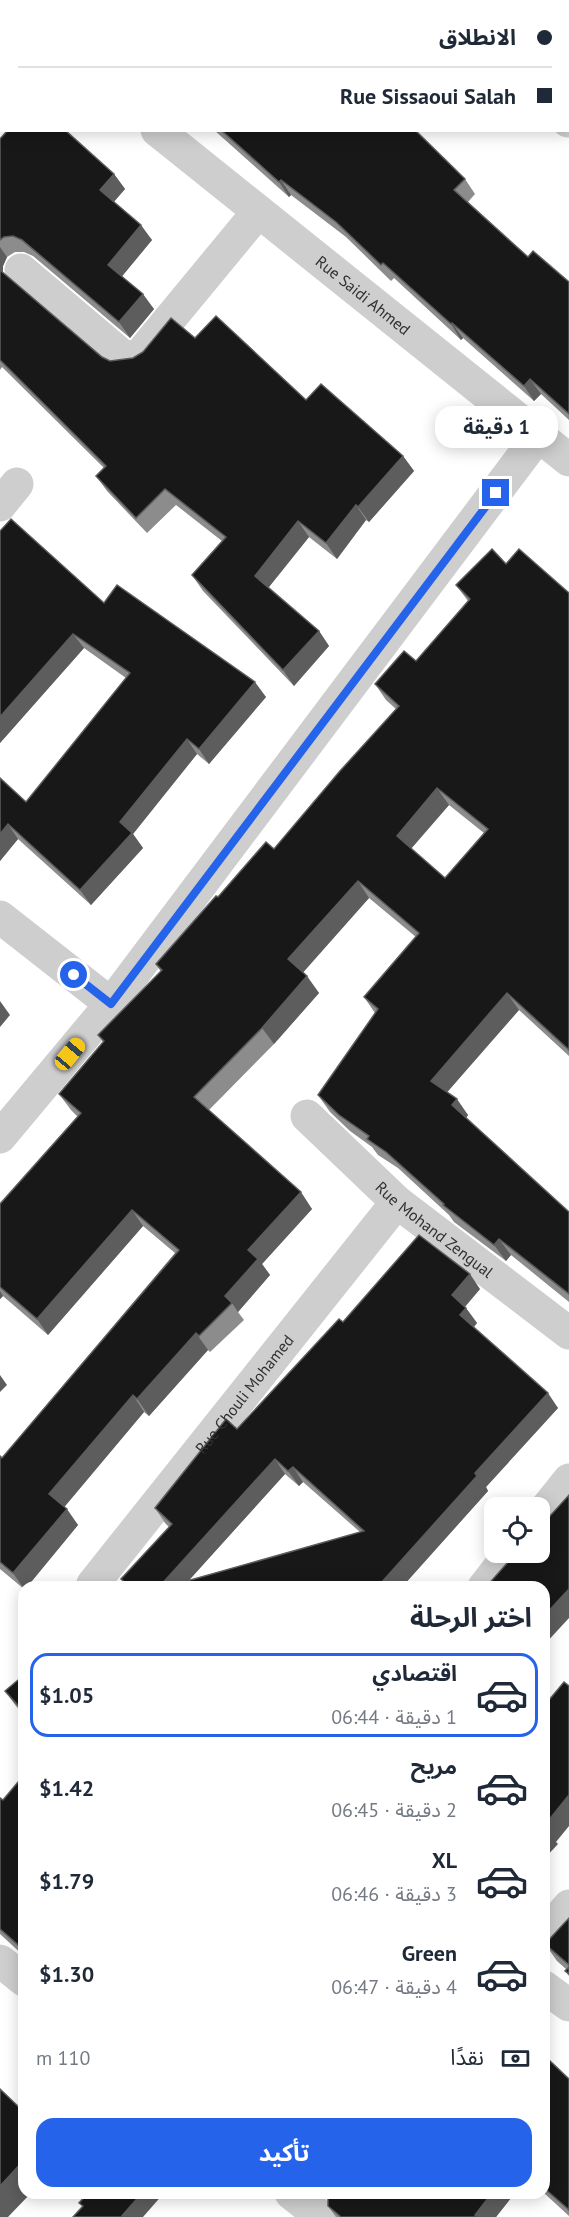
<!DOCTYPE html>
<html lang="ar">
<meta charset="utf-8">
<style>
body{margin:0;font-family:"PT Sans","Noto Sans Arabic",sans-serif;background:#f6f6f7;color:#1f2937;direction:rtl;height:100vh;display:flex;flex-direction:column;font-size:22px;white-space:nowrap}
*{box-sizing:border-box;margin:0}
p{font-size:20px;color:#747a83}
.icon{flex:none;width:33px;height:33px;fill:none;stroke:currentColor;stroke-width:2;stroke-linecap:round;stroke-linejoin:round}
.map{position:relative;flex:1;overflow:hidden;direction:ltr}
.panel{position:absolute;left:18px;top:1581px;width:532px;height:618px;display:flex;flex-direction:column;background:#fff;border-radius:18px;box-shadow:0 3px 15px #0003;direction:rtl}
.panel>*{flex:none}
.hud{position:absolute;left:0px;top:0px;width:570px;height:132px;box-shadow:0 3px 15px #0003;direction:rtl;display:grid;align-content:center;height:132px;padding:0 18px;background:#fff}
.controls{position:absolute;left:484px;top:1497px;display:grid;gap:12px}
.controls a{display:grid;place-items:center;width:66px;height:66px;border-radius:12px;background:#fff;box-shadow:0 3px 15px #0003;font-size:30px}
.end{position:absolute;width:27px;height:27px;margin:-14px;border:8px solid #2563eb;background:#fff;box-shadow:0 0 0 3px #fff}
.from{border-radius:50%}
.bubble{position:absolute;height:42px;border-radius:18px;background:#fff;box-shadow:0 3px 15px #0003;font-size:20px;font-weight:700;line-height:42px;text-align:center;direction:rtl}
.car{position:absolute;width:18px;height:36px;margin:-18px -9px;border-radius:8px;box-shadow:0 0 4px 2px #0007;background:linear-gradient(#f5c518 24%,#345 0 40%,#f5c518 0 76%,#345 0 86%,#f5c518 0)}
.hud b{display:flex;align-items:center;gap:21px;height:57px;font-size:22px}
.hud b+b{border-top:2px solid #e0e1e3}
.hud i{width:15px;height:15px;background:#1f2937}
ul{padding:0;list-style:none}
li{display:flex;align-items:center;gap:18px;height:84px;margin:0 12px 9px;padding:0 6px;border:3px solid transparent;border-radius:18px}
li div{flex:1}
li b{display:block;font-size:22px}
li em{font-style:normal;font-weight:700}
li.on{border-color:#2563eb}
li>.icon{width:54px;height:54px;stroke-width:1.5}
h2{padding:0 18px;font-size:27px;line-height:72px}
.pay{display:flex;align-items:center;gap:15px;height:66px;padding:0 18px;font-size:22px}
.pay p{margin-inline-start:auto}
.primary-button{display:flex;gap:12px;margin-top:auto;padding:12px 18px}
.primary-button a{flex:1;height:69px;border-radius:18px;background:#2563eb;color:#fff;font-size:24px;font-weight:700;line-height:69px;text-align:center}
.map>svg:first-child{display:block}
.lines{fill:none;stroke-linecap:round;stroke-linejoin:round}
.minor{stroke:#cecece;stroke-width:33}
.wall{fill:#8c8c8c;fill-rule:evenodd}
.shaded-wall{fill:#5d5d5d}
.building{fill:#181818;stroke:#5d5d5d;stroke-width:1.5;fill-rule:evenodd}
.route{stroke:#2563eb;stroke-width:8}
.labels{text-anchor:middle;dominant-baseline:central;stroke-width:6;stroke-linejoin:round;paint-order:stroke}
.street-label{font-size:16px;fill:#313131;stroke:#fff}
</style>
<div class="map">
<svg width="569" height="2217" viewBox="0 0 569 2217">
<rect width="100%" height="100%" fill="#fff"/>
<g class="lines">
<!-- minor -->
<g class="minor">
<polyline points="416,0 418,2"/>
<polyline points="568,3 569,3"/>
<polyline points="0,4 2,5"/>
<polyline points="568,121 569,121"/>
<path id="s1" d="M157 130 569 460"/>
<polyline points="21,270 125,358 140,355 258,212"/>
<polyline points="0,505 17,484"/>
<polyline points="0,917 111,1004"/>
<path id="s2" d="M307 1116 397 1202 569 1333"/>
<polyline points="0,1137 111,1004 538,436"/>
<polyline points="540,1516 569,1480"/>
<path id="s3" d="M94 1587 93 1584 397 1202"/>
<polyline points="484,1587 511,1552"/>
<polyline points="544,1935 569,1906"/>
<polyline points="0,1961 24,1980"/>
<polyline points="544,1987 569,2005"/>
<polyline points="291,2193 321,2217"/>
</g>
</g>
<!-- wall -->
<g class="wall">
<polygon points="214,130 415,130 465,179 475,194 468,202 528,257 569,282 569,420 541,394 534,401 463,338 461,340 394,278 391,281 346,237 291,195 289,197"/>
<polygon points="0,139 114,174 125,189 114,202 152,240 122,276 154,309 130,338 33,256 24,252 15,252 7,257 3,266 3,273 102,357 110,361 133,358 195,338 306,400 403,456 414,471 369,522 366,520 337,559 309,537 268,588 319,631 329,646 294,686 203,591 192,575 222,541 176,505 147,533 107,491 96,476 104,468 2,367 0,370"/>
<polygon points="0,531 104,603 266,697 209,764 197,754 133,834 143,848 91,905 18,839 0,861 0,778 26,802 126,678 84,648 0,743"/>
<path d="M506 564 569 593V1056L519 1010 447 1092 468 1115 466 1118 569 1212V1302L511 1255 506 1261 454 1222 449 1215 398 1168 378 1155 372 1147 350 1131 330 1112 318 1095 375 1013 364 997 416 937 369 898 303 972 319 993 274 1044 209 1110 312 1209 262 1264 270 1275 238 1312 244 1320 210 1352 208 1350 149 1416 144 1412 64 1507 78 1525 27 1587H24V1589L0 1569V1456L2 1458 175 1253 143 1226 48 1335 3 1296 0 1299V1204L78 1117 71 1110 59 1094 103 1042 98 1035 161 972 156 964 218 897 274 849 396 709 386 700 375 684 416 661 468 601 456 585ZM449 805 484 833 445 878 411 849Z"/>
<path d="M480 1289 465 1307 477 1323 474 1327 558 1408 486 1487 488 1491 402 1587H127L121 1579 169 1527 165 1523 155 1508 237 1429 343 1322ZM285 1474 299 1486 303 1482 360 1532 189 1580Z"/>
<polygon points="24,1675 24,1715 16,1706 5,1691"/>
<polygon points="24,1775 24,1956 0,1934 0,1798 3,1800"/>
<polygon points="569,1918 569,1976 565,1971 566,1969 557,1961 545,1944"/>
<polygon points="544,2062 569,2079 569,2216 544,2193"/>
<polygon points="321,2193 515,2193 496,2217 336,2217 328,2206 328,2199"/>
</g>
<!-- shaded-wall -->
<g class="shaded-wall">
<polygon points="251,0 275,0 273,2 250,2"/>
<polygon points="114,174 125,189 110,206 100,190"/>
<polygon points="281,180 291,195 289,197 279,182"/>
<polygon points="141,225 152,240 119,280 108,265"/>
<polygon points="0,247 7,257 3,266 3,276 0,272"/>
<polygon points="143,294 154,309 130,338 119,322"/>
<polygon points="452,323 463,338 461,340 451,324"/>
<polygon points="530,379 541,394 534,401 524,386"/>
<polygon points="403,456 414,471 369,522 358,507"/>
<polygon points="356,505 366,520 337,559 326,543"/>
<polygon points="298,521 309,537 265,592 255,576"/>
<polygon points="319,631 329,646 294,686 283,670"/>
<polygon points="73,634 84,648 0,743 0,717"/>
<polygon points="255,682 266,697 209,764 199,749"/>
<polygon points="187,739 197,754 133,834 143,848 91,905 80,890 120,822"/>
<polygon points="437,788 449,805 408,852 397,836"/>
<polygon points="8,824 18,839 0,861 0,834"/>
<polygon points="358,881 369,898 300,976 288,959"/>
<polygon points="307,976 319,993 274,1044 262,1028"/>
<polygon points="507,993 519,1010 443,1097 431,1081"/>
<polygon points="0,1001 10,1015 0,1027"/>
<polygon points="457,1099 468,1115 464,1121 452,1105"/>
<polygon points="301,1192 312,1209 262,1264 270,1275 238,1312 232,1303 225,1296 248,1250"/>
<polygon points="132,1210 143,1226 48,1335 37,1319"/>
<polygon points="499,1239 511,1255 506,1261 494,1245"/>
<polygon points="470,1274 480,1289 462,1310 452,1295"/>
<polygon points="0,1291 3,1296 0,1299"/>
<polygon points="466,1308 477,1323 471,1330 460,1315"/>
<polygon points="196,1333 208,1350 149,1416 137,1399"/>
<polygon points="0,1375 7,1385 0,1392"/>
<polygon points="548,1393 558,1408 486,1487 488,1491 402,1587 384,1587 381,1583 475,1473"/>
<polygon points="133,1395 144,1412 61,1511 49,1494"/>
<polygon points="275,1459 285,1474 183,1587 159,1587"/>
<polygon points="293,1467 303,1482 299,1486 288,1471"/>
<polygon points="67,1509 78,1525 27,1587 24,1587 24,1589 13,1573"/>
<polygon points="569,1589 569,1618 544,1645 544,1616"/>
<polygon points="569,1795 569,1826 556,1842 558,1844 544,1859 544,1826"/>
<polygon points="24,2160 24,2193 31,2193 8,2217 0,2217 0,2186"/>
<polygon points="142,2193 164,2193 143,2217 121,2217"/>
<polygon points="492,2193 515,2193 496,2217 476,2217 475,2215"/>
</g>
<!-- building -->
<g class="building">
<polygon points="77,0 251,0 250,2 79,2"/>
<polygon points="8,130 65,130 114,174 100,190 141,225 108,265 143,294 119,322 22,240 13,236 4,237 0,240 0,139"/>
<polygon points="221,130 415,130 465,179 454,190 528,257 533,251 569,282 569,414 530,379 524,386 452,323 451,324 383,263 381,265 336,222 281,180 279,182"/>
<polygon points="0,270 102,357 110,361 133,358 143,352 171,318 195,338 216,316 306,400 321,384 403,456 358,507 356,505 326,543 298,521 255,576 319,631 283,670 192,575 226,537 165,489 136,518 96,476 106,466 0,360"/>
<polygon points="11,519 104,603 117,585 255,682 199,749 187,739 120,822 132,833 80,890 8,824 0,834 0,778 26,802 130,673 73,634 0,717 0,531"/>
<path d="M492 549 506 564 519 549 569 593V1050L507 993 431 1081 457 1099 452 1105 569 1212V1294L499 1239 494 1245 443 1205 444 1204 386 1152 367 1139 369 1136 339 1115 318 1095 378 1009 364 997 419 933 358 881 288 959 307 976 262 1028 194 1097 301 1192 248 1250 258 1259 225 1296 232 1303 199 1336 196 1333 137 1399 133 1395 49 1494 67 1509 13 1573 0 1562V1456L2 1458 179 1250 132 1210 37 1319 0 1287V1204L81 1113 59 1094 104 1041 98 1035 162 970 156 964 216 896 218 897 266 842 274 849 340 771 399 706 375 684 404 651 416 661 470 599 456 585ZM437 788 488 829 445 878 397 836Z"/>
<polygon points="419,1235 470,1274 452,1295 466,1308 460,1315 548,1393 475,1473 477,1476 381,1583 369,1587 166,1587 364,1531 293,1467 288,1471 275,1459 159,1587 130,1587 121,1579 172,1524 155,1508 226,1419 237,1429 339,1319 343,1322"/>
<polygon points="569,1495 569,1589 544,1616 544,1587 479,1587 484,1585 486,1587 517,1552 540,1552 540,1527"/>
<polygon points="24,1675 24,1712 5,1691"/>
<polygon points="564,1682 569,1686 569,1795 544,1826 544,1706"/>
<polygon points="24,1775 24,1950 0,1929 0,1798 3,1800"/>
<polygon points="569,1918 569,1965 545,1944"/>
<polygon points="569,1967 569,1974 565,1971"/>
<polygon points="548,2059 569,2079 569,2210 544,2188 544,2062"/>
<polygon points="0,2089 24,2112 24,2160 0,2186"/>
<polygon points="88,2193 142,2193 121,2217 73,2217 83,2206 79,2203"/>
<polygon points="326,2193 492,2193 475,2215 478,2217 341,2217 328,2206 328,2196"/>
</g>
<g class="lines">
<!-- route -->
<polyline class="route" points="74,975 111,1004 496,493"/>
</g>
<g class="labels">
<!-- street labels -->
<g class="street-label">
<text stroke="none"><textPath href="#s1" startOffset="264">Rue Saidi Ahmed</textPath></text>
<text stroke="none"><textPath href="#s2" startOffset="171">Rue Mohand Zengual</textPath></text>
<text stroke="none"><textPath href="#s3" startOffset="246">Rue Chouli Mohamed</textPath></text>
</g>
</g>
</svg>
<div class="controls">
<a><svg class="icon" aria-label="locate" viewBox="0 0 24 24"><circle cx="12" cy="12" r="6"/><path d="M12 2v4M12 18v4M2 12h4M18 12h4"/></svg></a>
</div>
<i class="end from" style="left:74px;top:975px"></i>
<i class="end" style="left:496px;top:493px"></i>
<div class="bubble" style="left:435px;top:406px;width:123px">1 دقيقة</div>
<i class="car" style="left:70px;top:1054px;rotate:40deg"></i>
<div class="hud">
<b><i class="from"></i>الانطلاق</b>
<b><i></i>Rue Sissaoui Salah</b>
</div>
<section class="panel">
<h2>اختر الرحلة</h2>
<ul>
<li class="on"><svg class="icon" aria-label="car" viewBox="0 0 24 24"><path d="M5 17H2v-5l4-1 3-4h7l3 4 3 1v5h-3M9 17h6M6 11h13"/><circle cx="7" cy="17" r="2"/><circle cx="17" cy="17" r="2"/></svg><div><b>اقتصادي</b><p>1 دقيقة · 06:44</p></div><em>$1.05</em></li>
<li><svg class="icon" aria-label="car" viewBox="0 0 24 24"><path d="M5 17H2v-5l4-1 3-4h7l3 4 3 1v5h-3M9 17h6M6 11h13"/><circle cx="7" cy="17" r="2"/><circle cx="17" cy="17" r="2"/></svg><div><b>مريح</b><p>2 دقيقة · 06:45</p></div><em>$1.42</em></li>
<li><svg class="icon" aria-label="car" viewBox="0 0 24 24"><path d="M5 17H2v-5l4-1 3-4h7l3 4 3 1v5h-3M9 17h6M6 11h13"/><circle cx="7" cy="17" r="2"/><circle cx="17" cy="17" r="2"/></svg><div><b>XL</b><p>3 دقيقة · 06:46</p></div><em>$1.79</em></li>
<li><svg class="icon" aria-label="car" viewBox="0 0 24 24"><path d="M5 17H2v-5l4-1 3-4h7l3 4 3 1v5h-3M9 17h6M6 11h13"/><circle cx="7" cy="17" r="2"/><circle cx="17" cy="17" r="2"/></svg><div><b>Green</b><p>4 دقيقة · 06:47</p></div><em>$1.30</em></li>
</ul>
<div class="pay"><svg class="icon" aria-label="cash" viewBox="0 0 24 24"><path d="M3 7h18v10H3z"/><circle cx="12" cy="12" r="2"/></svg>نقدًا<p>110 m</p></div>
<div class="primary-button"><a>تأكيد</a></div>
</section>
</div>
